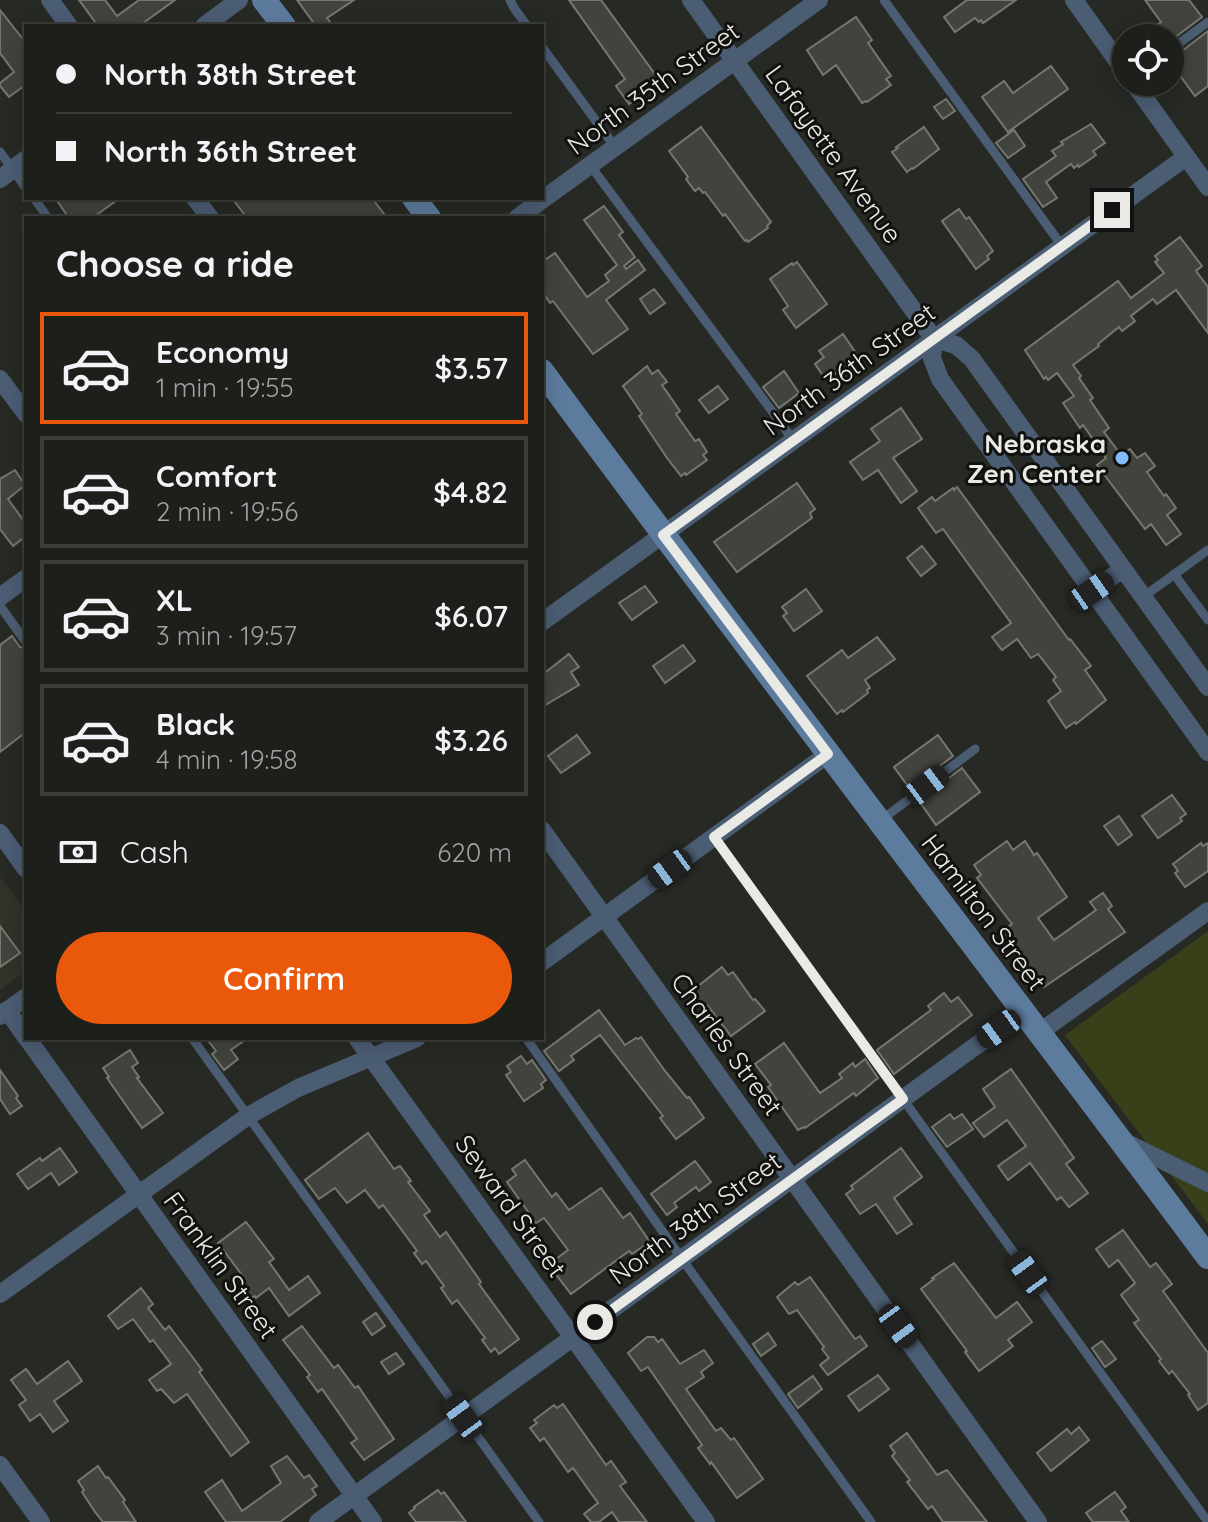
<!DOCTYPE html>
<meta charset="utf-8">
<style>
body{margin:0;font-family:Quicksand,sans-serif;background:#252724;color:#f1f3f6;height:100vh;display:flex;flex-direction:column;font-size:30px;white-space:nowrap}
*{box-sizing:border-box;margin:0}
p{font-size:26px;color:#a0a2a3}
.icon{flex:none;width:44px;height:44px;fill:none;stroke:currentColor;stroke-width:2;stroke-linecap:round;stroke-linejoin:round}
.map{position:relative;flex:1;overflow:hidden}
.details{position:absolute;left:24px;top:216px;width:520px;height:824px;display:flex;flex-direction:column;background:#1d1f1b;border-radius:0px;box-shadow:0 4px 20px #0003,0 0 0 2px #3b3d3a}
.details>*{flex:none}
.top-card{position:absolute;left:24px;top:24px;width:520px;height:176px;border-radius:0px;box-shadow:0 4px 20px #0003,0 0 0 2px #3b3d3a;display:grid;align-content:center;height:176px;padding:0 32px;background:#1d1f1b}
.controls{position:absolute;left:1112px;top:24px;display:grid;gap:16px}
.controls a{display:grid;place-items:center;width:72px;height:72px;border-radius:50%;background:#1d1f1b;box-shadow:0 4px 20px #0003,0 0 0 2px #3b3d3a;font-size:40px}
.end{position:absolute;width:36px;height:36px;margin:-18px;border:10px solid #e9eae6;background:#111;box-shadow:0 0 0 4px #111}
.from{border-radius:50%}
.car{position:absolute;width:24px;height:48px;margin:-24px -12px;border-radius:10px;box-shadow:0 0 6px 2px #0007;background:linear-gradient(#222 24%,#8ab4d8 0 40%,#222 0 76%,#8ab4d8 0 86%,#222 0)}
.top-card b{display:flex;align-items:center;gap:28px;height:76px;font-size:30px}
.top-card b+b{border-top:2px solid #3b3d3a}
.top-card i{width:20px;height:20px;background:#f1f3f6}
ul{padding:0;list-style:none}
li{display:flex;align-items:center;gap:24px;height:112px;margin:0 16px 12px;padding:0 16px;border:4px solid #3b3d3a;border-radius:0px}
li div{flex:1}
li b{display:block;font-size:30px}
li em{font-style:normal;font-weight:600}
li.selected{border-color:#ea580c}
li>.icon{width:72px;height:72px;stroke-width:1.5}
h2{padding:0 32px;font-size:36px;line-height:96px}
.pay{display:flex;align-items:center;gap:20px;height:88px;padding:0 32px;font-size:30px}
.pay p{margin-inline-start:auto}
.primary-button{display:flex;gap:16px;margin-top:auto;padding:16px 32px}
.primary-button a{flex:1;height:92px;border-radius:48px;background:#ea580c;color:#fff;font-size:32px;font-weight:600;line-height:92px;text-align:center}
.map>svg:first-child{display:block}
.built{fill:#303328}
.green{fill:#374019}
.building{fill:#41433d;stroke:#757770;stroke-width:2}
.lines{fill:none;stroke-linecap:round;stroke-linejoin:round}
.lane{stroke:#4b5d73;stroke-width:9}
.street{stroke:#4b5d73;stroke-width:18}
.secondary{stroke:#5d7b9d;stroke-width:24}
.route{stroke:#e9eae6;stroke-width:10}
.poi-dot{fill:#84bcfb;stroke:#11110f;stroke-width:3}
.labels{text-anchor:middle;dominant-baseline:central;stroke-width:6;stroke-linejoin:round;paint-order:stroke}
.street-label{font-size:26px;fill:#e9eae6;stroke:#11110f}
.poi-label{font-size:26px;font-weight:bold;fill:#e9eae6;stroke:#11110f;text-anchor:end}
</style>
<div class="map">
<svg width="1208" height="1522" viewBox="0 0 1208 1522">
<rect width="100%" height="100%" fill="#272924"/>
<!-- built -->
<polygon class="built" points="0,877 26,912 26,971 0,990"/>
<!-- green -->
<polygon class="green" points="1208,931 1208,1224 1065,1035"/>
<!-- building -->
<g class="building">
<polygon points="79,0 105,0 117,16 139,0 175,0 139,26 98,26"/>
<polygon points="297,0 354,0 327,18 333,26 316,26"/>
<polygon points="569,0 601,0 660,81 629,104 616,86 625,79"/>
<polygon points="967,0 1016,0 983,23 981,20 979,22 975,18 955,32 944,17"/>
<polygon points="1145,0 1189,0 1202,17 1170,41 1170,38 1167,38 1157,25 1161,22"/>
<polygon points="0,10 26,43 26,88 24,86 9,97 0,86 0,83 14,72 0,53"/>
<polygon points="856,17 872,40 868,43 891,76 886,79 891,85 867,102 866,101 862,103 836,65 823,75 807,50"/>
<polygon points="1208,31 1208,86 1195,96 1170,62 1179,55 1178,54"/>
<polygon points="1051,66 1068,89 1008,132 982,97 1004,81 1013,93"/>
<polygon points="946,99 955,111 943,119 934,107"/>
<polygon points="1091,124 1105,143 1093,151 1096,155 1079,167 1078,165 1074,168 1071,164 1046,182 1057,198 1043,207 1023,179 1056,156 1052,151 1063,144 1061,142"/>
<polygon points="701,127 771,222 767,226 768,228 748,242 747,240 745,241 725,214 723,216 705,192 703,193 699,188 695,191 686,179 688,177 669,151"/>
<polygon points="924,127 939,149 913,169 912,168 907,172 892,152 898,148 896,147"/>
<polygon points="1014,130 1025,146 1008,158 996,143"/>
<polygon points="55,198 120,198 92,218 69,218"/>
<polygon points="232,198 372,198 387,218 247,218"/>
<polygon points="604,206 623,232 619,235 635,257 624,266 626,269 638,260 645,270 606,300 628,329 593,354 553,301 550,303 542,291 542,262 555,253 587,297 609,281 605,275 617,265 584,220"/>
<polygon points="959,209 966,219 969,217 993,251 987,256 989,259 976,269 942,221"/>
<polygon points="1180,237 1202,266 1196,271 1208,287 1208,333 1176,290 1157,304 1153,299 1131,316 1135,321 1122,331 1119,327 1098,344 1099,346 1073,365 1081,376 1079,378 1093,398 1090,400 1109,428 1104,432 1121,455 1130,449 1137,458 1145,453 1155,466 1147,472 1164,496 1166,494 1176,508 1167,515 1181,534 1166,545 1151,524 1145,529 1097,465 1106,458 1083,425 1080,428 1063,403 1074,396 1057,373 1048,380 1046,377 1044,379 1025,350 1118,281 1131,298 1164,273 1155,262 1158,260 1155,256"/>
<polygon points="797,262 827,304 796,328 783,310 788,306 770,279 792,263 793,265"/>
<polygon points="654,289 665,303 650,314 640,299"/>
<polygon points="843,334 858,356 836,374 833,370 824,377 815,364 824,357 819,351"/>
<polygon points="647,366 652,374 658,370 667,382 662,385 680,411 676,414 695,441 699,439 707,452 703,455 707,460 686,475 685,473 681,476 667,458 639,416 642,414 623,386"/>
<polygon points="784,371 799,393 779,408 763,387"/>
<polygon points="718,386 728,399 709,413 699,400"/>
<polygon points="901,408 922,439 893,458 917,491 901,503 878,470 863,480 850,462 880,441 871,429"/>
<polygon points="15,470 25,485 8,499 26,524 26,536 13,546 0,529 0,479"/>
<polygon points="797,483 815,509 810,513 812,518 737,572 714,542"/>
<polygon points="957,487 1069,640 1070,639 1091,666 1085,670 1106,700 1076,724 1075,722 1066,728 1048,701 1061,691 1053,680 1056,677 1038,654 1031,658 1017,639 1002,650 992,637 1011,623 943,529 936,533 918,508 932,497 935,501 953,488 954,490"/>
<polygon points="922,546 936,564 921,576 907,558"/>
<polygon points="645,586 657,602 632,620 619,603"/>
<polygon points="806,589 822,611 794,631 783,616 787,613 782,607"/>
<polygon points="12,636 20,647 26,649 26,732 0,752 0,645"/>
<polygon points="877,637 895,659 865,680 870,688 867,690 868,693 843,712 842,710 837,714 807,676 842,650 848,658"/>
<polygon points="683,645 695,661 665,683 653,666"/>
<polygon points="569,654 579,667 571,672 579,685 542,707 542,675"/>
<polygon points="577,735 590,753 561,773 548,756"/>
<polygon points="938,735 953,756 910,789 894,767"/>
<polygon points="962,768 980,792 936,825 919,801"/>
<polygon points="1172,795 1186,814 1180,818 1182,821 1158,838 1142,816"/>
<polygon points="1119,816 1132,835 1118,845 1104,826"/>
<polygon points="1007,841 1013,850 1025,841 1034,855 1037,853 1067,897 1038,918 1054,940 1096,910 1090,902 1103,893 1112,906 1108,909 1125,932 1044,987 1042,983 1040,985 1026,965 1027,964 1002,931 1012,924 977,878 981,875 974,865"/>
<polygon points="1201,843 1203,846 1208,843 1208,871 1185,887 1175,873 1178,871 1173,864"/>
<polygon points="0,926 20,953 0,967"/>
<polygon points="722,967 728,975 733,972 753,1000 755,999 765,1011 731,1036 707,1005 703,1007 692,991"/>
<polygon points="944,993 951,1002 958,997 972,1015 894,1074 877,1050 931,1010 928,1006"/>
<polygon points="599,1010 625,1045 636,1038 638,1039 641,1037 665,1071 687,1098 689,1097 704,1118 676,1139 660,1118 663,1116 600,1035 571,1056 574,1060 559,1071 544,1051"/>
<polygon points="206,1038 248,1038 231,1050 238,1059 224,1070 212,1054 216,1051"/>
<polygon points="784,1043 820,1093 842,1078 839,1074 853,1063 855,1067 865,1059 878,1078 856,1096 854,1093 805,1128 804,1127 798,1130 768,1087 771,1085 755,1064"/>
<polygon points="130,1050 138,1063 132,1067 139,1077 137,1078 163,1113 142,1128 107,1078 109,1077 103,1068"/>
<polygon points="521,1056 527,1064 532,1060 546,1080 541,1084 543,1088 524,1101 506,1075 511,1072 507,1066"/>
<polygon points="1011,1069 1074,1158 1066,1164 1088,1193 1069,1207 1061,1197 1057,1200 1030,1163 1008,1180 998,1166 1026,1146 1007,1120 984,1137 973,1123 995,1107 983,1089"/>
<polygon points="0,1070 18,1096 16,1098 22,1106 10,1114 0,1099"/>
<polygon points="950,1114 954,1119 962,1114 973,1129 947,1147 932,1127"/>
<polygon points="368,1133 394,1169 400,1166 411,1181 408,1182 430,1211 424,1215 440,1237 446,1232 481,1282 479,1284 519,1339 499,1354 495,1348 491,1352 482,1340 485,1338 457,1300 452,1304 441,1288 444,1286 426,1261 422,1264 414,1253 417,1251 412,1244 383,1205 379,1208 365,1190 347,1203 335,1188 319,1199 305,1180"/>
<polygon points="60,1148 77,1172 59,1185 51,1173 28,1189 17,1174 40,1158 42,1161"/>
<polygon points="901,1148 922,1177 894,1198 912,1224 897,1234 876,1204 860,1214 846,1194 853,1189 851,1186"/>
<polygon points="525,1160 552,1197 556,1193 569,1210 601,1188 623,1218 630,1213 650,1242 632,1254 629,1251 571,1294 551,1268 558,1262 556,1259 568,1250 544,1218 536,1223 507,1182 516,1175 512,1169"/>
<polygon points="695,1161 711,1182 699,1191 696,1187 674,1203 677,1207 667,1215 651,1194"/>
<polygon points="246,1222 274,1259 269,1262 289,1290 308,1276 320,1293 289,1316 269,1288 256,1298 255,1296 251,1298 241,1285 245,1282 245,1279 218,1243"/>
<polygon points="1123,1230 1150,1267 1156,1263 1172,1284 1163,1291 1208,1353 1208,1403 1198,1410 1188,1395 1190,1394 1172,1371 1169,1374 1159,1361 1161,1359 1134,1323 1139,1320 1121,1295 1135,1283 1118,1260 1109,1267 1096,1249"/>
<polygon points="954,1263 996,1318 1017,1302 1032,1322 1008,1340 1013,1346 979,1371 965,1352 967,1351 921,1289 934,1279 932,1278"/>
<polygon points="810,1277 855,1339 860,1336 867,1346 828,1375 820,1365 829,1358 822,1349 824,1347 797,1310 789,1314 777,1297 795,1282 798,1285"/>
<polygon points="141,1288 153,1304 148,1308 165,1330 169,1326 191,1355 202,1370 199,1372 249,1442 231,1456 187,1394 174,1403 161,1389 157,1391 149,1380 171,1364 153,1340 150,1342 133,1319 118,1329 108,1316"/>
<polygon points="376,1313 385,1326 372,1335 363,1322"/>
<polygon points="302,1326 334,1368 338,1365 355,1388 358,1386 394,1439 364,1460 351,1443 357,1439 322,1389 318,1392 307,1377 310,1375 283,1340"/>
<polygon points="768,1333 776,1345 761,1356 753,1344"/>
<polygon points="647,1337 654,1337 658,1342 662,1339 680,1364 704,1350 713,1363 701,1372 704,1377 686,1389 716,1431 721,1428 731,1440 734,1438 763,1479 737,1498 711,1462 710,1464 698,1448 702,1445 648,1367 641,1371 628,1353"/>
<polygon points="1102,1341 1116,1359 1105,1367 1092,1348"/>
<polygon points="396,1353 404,1364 389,1374 381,1362"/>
<polygon points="68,1361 82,1381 54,1401 68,1421 53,1432 40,1414 30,1421 19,1405 26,1400 11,1380 26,1369 37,1384"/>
<polygon points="878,1375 889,1389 859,1411 848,1396"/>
<polygon points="813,1376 822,1389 798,1408 788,1394"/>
<polygon points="563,1404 606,1465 611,1461 626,1482 620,1486 647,1522 619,1522 612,1512 599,1522 591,1522 584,1514 598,1503 573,1468 568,1472 544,1438 540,1441 530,1428 537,1423 534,1420 554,1405 557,1408"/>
<polygon points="1079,1427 1089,1440 1051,1471 1037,1453 1067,1429 1071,1434"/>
<polygon points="907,1433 937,1475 947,1470 987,1522 943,1522 932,1506 928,1509 907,1482 910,1480 892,1456 895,1453 890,1446"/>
<polygon points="287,1456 304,1478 309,1475 317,1486 312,1489 316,1495 280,1522 226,1522 205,1492 222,1480 242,1511 281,1483 271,1466"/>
<polygon points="98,1466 106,1478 108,1477 125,1500 123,1502 136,1522 103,1522 95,1512 82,1492 84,1490 78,1481"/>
<polygon points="438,1490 441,1494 444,1492 466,1522 416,1522 409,1513 415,1508 414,1507"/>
<polygon points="1115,1492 1126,1507 1121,1511 1129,1522 1093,1522 1086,1513"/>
</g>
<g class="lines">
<!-- lane -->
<g class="lane">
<polyline points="510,0 514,8 527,26"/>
<polyline points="884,0 1062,246"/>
<polyline points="542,47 615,147"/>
<polyline points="1170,50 1208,22"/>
<polyline points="0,152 26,188"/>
<polyline points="590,165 794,441"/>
<polyline points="34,198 48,218"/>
<polyline points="1174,574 1208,620"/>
<polyline points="1143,597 1208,550"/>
<polyline points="0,606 26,642"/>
<polyline points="880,821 975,749"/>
<polyline points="714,837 1208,1522"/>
<polyline points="192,1038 539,1522"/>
<polyline points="526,1038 682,1259 871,1522"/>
</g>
<!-- street -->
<g class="street">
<polyline points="50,0 69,26"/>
<polyline points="691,0 934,339 956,345 972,359 1208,687"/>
<polyline points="1074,0 1126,73"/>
<polyline points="204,26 239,0"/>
<polyline points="1133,82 1208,187"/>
<polyline points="0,179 26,159"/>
<polyline points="195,198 210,218"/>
<polyline points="517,218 819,0"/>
<polyline points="934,339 932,358 940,379 1208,752"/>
<polyline points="0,379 26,414"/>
<polyline points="1092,591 1123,569"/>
<polyline points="0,597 26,578"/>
<polyline points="542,622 1186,157"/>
<polyline points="542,830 1038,1522"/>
<polyline points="0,833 26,869"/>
<polyline points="542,962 828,754"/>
<polyline points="7,1010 26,1037"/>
<polyline points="0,1016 26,997"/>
<polyline points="1040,1032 1208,911"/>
<polyline points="27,1038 373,1522"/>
<polyline points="357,1038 706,1522"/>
<polyline points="1125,1142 1208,1183"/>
<polyline points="0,1294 248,1116 298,1088 417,1038"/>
<polyline points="0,1465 41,1522"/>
<polyline points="318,1522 1024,1011"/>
</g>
<!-- secondary -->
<g class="secondary">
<polyline points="264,0 284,26"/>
<polyline points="414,198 429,218"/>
<path d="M542 371C761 668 987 961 1208 1257"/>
</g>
</g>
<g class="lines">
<!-- route -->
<polyline class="route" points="595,1322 903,1099 714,837 828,754 663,535 1112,210"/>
</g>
<!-- markers -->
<circle class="poi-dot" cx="1122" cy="458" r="8"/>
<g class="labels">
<!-- street labels -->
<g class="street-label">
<text transform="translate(653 88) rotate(-36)">North 35th Street</text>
<text transform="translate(834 154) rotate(54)">Lafayette Avenue</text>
<text transform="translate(849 369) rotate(-36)">North 36th Street</text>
<text transform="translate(984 912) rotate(53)">Hamilton Street</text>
<text transform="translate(727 1044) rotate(54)">Charles Street</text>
<text transform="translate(511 1206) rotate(54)">Seward Street</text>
<text transform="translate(695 1218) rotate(-36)">North 38th Street</text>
<text transform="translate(221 1265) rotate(54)">Franklin Street</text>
</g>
<!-- poi labels -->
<g class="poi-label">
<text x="1106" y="443">Nebraska<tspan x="1106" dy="30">Zen Center</tspan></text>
</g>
</g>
</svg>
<div class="controls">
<a><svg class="icon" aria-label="locate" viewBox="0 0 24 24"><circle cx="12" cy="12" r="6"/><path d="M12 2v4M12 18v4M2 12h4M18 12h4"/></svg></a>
</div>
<i class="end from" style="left:595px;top:1322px"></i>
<i class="end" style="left:1112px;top:210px"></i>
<i class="car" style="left:1092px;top:591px;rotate:55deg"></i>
<i class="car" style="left:927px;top:785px;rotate:53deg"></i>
<i class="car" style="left:670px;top:869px;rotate:234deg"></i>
<i class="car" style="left:999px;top:1029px;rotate:234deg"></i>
<i class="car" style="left:1028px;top:1273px;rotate:324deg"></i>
<i class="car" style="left:898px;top:1326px;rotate:144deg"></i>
<i class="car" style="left:463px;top:1417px;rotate:324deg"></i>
<div class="top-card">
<b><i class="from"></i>North 38th Street</b>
<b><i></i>North 36th Street</b>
</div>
<section class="details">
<h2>Choose a ride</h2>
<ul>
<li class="selected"><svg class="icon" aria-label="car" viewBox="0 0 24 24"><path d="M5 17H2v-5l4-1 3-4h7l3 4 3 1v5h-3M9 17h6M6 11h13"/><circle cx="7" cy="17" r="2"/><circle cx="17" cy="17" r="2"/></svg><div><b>Economy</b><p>1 min · 19:55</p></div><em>$3.57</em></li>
<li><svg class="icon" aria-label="car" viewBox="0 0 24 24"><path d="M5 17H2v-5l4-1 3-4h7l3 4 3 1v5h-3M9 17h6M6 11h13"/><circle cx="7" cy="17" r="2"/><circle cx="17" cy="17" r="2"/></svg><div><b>Comfort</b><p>2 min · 19:56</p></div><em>$4.82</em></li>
<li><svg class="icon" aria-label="car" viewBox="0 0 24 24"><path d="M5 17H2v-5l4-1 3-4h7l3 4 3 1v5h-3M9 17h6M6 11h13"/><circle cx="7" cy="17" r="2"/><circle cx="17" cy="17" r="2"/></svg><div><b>XL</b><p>3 min · 19:57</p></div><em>$6.07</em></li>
<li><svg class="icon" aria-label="car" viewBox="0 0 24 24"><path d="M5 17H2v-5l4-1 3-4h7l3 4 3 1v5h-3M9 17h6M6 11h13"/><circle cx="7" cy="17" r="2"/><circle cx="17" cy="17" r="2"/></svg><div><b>Black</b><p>4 min · 19:58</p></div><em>$3.26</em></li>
</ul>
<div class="pay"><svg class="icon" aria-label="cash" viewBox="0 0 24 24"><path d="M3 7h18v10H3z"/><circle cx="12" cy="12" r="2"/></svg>Cash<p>620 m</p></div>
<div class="primary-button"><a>Confirm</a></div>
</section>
</div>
